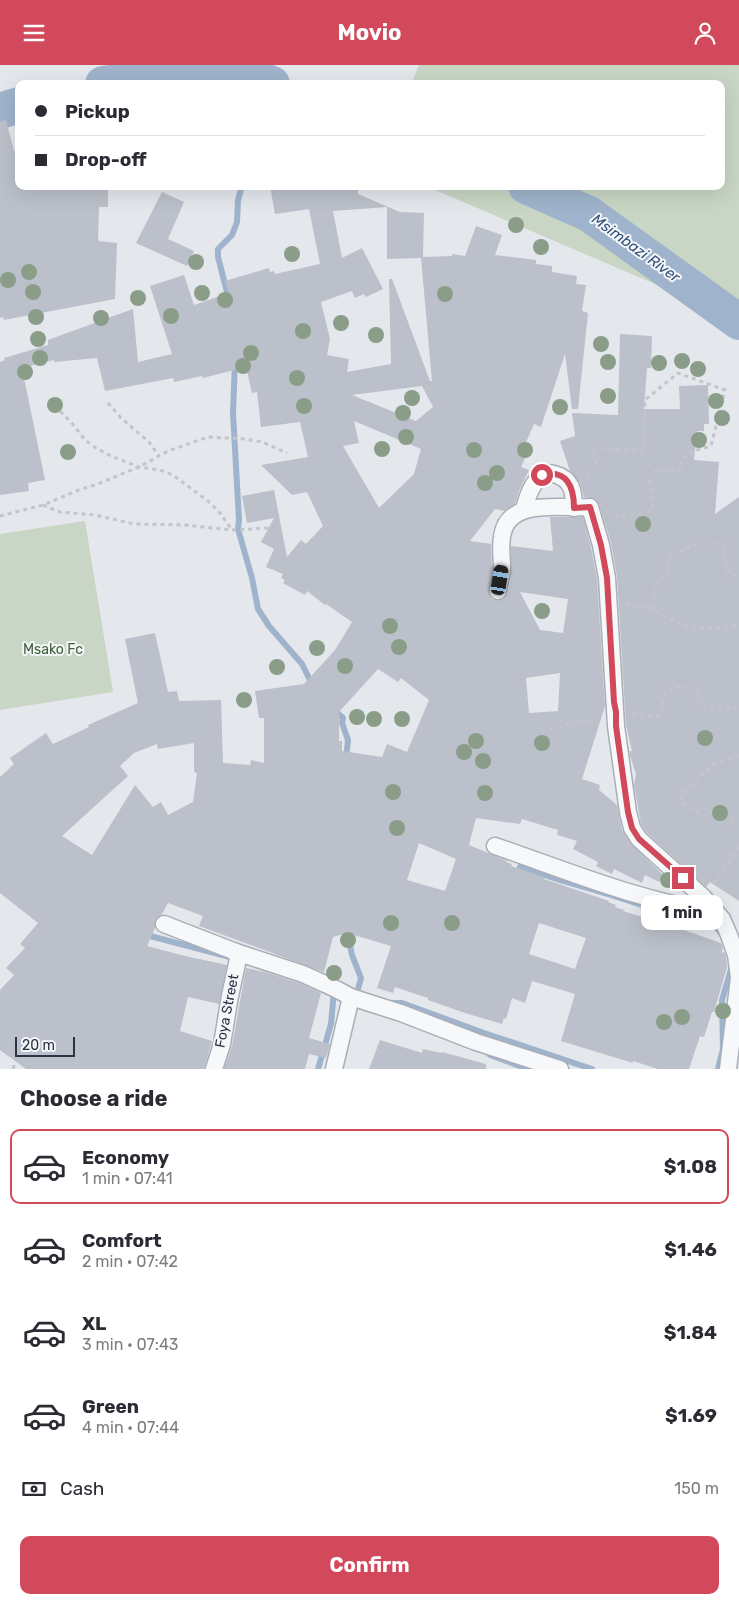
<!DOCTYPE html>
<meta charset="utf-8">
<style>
body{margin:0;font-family:Rubik,sans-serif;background:#f2f2f3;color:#2b2b33;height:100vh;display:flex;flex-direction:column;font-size:19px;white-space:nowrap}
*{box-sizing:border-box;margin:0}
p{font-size:16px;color:#7c7c81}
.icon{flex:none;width:28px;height:28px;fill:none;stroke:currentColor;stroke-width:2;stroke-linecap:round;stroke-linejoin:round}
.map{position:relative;height:1004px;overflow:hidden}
.details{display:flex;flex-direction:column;background:#fff;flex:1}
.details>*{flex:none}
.banner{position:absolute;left:15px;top:15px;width:710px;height:110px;border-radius:10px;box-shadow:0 5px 20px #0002;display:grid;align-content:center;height:110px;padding:0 20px;background:#fff}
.scale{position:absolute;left:15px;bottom:12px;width:60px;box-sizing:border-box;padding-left:5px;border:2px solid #2b3445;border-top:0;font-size:14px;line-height:18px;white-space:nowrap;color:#2b3445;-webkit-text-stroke:4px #f4f6f9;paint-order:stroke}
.end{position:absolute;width:22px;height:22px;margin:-11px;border:6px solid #d1495b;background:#fff;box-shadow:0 0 0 2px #fff}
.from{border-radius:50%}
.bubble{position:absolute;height:35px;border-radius:10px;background:#fff;box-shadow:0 5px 20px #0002;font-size:16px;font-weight:700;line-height:35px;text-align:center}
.car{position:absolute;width:15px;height:30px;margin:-15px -8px;border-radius:6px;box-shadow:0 0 4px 1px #0007;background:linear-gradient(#222 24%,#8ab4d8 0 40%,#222 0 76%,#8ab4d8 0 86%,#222 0)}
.banner b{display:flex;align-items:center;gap:18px;height:48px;font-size:19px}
.banner b+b{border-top:1px solid #e1e1e2}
.banner i{width:12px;height:12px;background:#2b2b33}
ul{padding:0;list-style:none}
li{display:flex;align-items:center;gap:15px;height:75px;margin:0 10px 8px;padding:0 10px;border:2px solid transparent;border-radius:10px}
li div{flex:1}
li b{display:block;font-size:19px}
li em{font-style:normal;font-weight:700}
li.on{border-color:#d1495b}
li>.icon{width:45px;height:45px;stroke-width:1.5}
h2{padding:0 20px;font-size:22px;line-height:60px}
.pay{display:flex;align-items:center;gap:12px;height:55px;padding:0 20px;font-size:19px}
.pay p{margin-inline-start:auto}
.action{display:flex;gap:10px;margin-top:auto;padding:10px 20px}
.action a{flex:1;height:58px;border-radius:10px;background:#d1495b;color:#fff;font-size:20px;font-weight:700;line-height:58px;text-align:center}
header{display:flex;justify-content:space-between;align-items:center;height:65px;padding:0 20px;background:#d1495b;color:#fff;font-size:22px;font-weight:700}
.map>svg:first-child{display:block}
.green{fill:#c9d6c5}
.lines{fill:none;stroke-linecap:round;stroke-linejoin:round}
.stream{stroke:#9fb4cc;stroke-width:6}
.river{stroke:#9fb4cc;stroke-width:36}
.building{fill:#bbc0ca;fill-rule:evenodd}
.street-casing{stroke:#a9aeb7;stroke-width:19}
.path{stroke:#c2c5cb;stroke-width:3;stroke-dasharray:4 4;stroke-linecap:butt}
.street{stroke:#f7f8fa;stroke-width:16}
.tree{fill:#899d89}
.route{stroke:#d1495b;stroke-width:6}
.labels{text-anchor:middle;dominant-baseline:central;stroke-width:4;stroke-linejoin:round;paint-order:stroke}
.park-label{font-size:14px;fill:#3f6138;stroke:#f4f6f9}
.street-label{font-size:14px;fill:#2b3445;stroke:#f4f6f9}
.water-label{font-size:15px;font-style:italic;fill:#34527a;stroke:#f4f6f9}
</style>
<header><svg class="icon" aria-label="menu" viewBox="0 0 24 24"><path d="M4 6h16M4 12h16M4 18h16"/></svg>Movio<svg class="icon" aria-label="person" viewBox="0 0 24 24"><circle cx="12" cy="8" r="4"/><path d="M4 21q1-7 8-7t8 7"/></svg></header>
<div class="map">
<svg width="739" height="1004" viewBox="0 0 739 1004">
<rect width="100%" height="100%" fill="#e4e7ec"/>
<!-- green -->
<g class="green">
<polygon points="419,0 739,0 739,255 426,121 721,121 721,19 411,19"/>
<polygon points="85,456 113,627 0,645 0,469"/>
</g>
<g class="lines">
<!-- stream -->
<g class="stream">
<polyline points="216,19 216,4"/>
<polyline points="229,235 218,192 218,184 232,170 237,157 238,135 242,121"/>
<polyline points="235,297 233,348 239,455 238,464 252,513 258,544 269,561 302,599 312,619"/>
<polyline points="333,644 343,653 342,658 348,675 346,694"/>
<path d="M520 802C546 811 572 819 598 826 627 834 646 844 677 847"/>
<polyline points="697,850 711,857 722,869"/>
<polyline points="346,860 352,890 361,913 358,924"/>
<polyline points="150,871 230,892"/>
<polyline points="392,938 402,938 484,968 592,1004"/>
<polyline points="490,990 528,1004"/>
<polyline points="318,1004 331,959 334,925"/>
<polyline points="718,1004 723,984 722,935 732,901"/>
</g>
<!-- river -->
<g class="river">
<polyline points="103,19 216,4 247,9 272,19"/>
<polyline points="0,46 19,40"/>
<polyline points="526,121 589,149 739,257"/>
</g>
</g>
<!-- building -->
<g class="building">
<polygon points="6,55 14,86 15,86 19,100 19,121 108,121 108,142 99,142 98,172 99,176 117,178 115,234 4,255 3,252 0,253 0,56"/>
<path d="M270 121H344L345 125 358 124V129L400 147 424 148 423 192 452 191V189L465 191 476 161 502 170 495 190 536 195V199L552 201V207L577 211 576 219 586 220 582 246 588 248 578 344H572L565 289 541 362 534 359 520 391 525 393 521 402 529 405 519 426 515 439 505 446 495 444 470 476 491 479 492 505 489 529 492 534 501 535 505 533 508 528 511 513V481L553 486 550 452H583L591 482 597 514 605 641 582 714 600 720 599 725 617 740 622 765 631 779 663 810 659 817 645 810 642 818 614 804 612 809 596 801 598 797 573 784 577 776 557 770 558 765 522 754 520 759 476 753 469 780 507 796 506 797 512 799 511 801 544 812V814L609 836 608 837 616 840 615 842 624 845 623 846 670 860 721 878 723 883 722 887 725 888 726 892 727 902 714 947H712L704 972 700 971 689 1004H658L633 996V998L561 976 575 929 532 916 525 938 512 933 506 954 504 953 502 959 465 948 428 935V933L395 922 393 928 377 923 391 881 347 868 333 872 324 907 199 861 203 851 168 838 162 849 155 855V863L147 881 185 891 227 900 219 939 188 932 180 966 212 976 204 1004H26L0 985V925L14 910 6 903 25 883 20 879 38 858 0 828V712L14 699 10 693 46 668 53 679 89 662 88 660 138 638 125 574 155 568 168 627 177 626 179 636 221 635 223 698 250 700 251 695 264 698V653H259L255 626 304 619 335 585 352 557 326 539 325 540 307 526 305 530 283 518 285 515 281 513 283 509 266 502 274 484 261 477 274 453 247 458 242 431 274 425 287 492 301 475 306 479 323 461 307 427 292 430 261 400 308 392 300 357 261 362 257 327 252 328 246 302 203 313 202 311 174 317 173 313 105 326 97 293 54 297V295L22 303 45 415 28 418 29 426 0 430V297L5 295 4 293 48 280V275L133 244 138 297 172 289 150 221 184 210 194 240 229 228 225 216 269 203 270 207 274 206 275 209 320 199 309 144 275 149ZM387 142V194L421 193 432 316H430L392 214H389L391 299 347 307 349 294 327 290 330 274 321 237 352 226 355 233 364 229 366 232 383 224 362 183 342 193 333 146ZM422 321 433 342 416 356 352 330ZM354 356 421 384 414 409 379 443 343 381 359 378ZM520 527 568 534 563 568 540 565ZM378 604 398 617 401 613 429 635 407 687 387 679 382 692 342 686V676H339V647ZM560 608 558 646 529 648 526 613ZM194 678V707L197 708 193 737 168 750 161 737 153 742 135 720 92 790 62 771 128 711 120 701 134 688 157 679 158 684ZM419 778 456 794 445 826 407 815ZM539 858 586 873 575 904 529 889Z"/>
<polygon points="162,127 184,137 168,174 194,186 187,201 136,178"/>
<polygon points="620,269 652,271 651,303 647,303 644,344 680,344 679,321 708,320 709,359 704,359 704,366 697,366 694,395 719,397 715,449 739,432 739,836 710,817 706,822 647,768 641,759 634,720 636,709 630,691 630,686 632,686 626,660 617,512 611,478 599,439 595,434 584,432 580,418 570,406 560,376 575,371 572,348 618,350"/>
<polygon points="246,903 265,907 299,918 321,928 309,973 330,979 326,993 309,989 305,1004 224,1004 232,981"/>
<polygon points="380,975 422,988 423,984 441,988 442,987 486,999 486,1004 369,1004"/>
</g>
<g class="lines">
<defs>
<g id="street">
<path d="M524 444C527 433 532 416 543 410 546 408 550 408 554 409 572 414 574 426 574 443"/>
<path d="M498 526C499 518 502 510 502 503 502 492 500 482 502 472 507 432 561 444 590 442L601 480 607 513 616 661 628 747 632 763 639 774 703 832 722 854 729 870 736 890 739 913 728 1004"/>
<path d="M495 781C568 806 639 836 715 847"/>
<polyline points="164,859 236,887 303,909 334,923 351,932 401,948 476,977 560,1004"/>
<polyline points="214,1004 222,979 230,931 238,894 236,887"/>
<polyline points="334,1004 351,932"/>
</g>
</defs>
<!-- street casing -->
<use href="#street" class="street-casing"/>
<!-- path -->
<g class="path">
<polyline points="49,335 71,357 85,375 96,383 109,390 139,402 160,405 173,410 208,436 220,448 232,465"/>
<polyline points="108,338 121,353 149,377 159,391"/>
<path d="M586 412 596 398 593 383 644 386 645 335 678 308 725 325 711 381C694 387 681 385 680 406H653L648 409 653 436 651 446 611 453"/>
<polyline points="43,440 60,447 95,450 134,459 185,460 232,465 270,463"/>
<polyline points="0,451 43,440 81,424 95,420 139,402 168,386 208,372 245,374 262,377 287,388"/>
<polyline points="625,539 653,544 666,552 688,562 722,563 739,559"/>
<path d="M653 544C657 529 650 516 668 509L670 489 672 487 686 486 690 480 719 478 724 480 726 504 734 511H739"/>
<path d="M632 649 647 651H658L662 645 663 630 673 622 697 623C695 651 721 644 739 642"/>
<polyline points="550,665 571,658 598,656"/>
<path d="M739 691 724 695 712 700 682 729V738L706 752C708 750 710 747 713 746 722 742 734 760 739 766"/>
<polyline points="714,818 739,782"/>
<polyline points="13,1004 15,997"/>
</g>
<!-- street -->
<use href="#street" class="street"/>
</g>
<!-- trees -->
<g class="tree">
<circle cx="516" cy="160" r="8"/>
<circle cx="541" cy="182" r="8"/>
<circle cx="292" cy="189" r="8"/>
<circle cx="196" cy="197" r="8"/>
<circle cx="29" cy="207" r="8"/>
<circle cx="8" cy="215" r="8"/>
<circle cx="33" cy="227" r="8"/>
<circle cx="202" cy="228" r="8"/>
<circle cx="445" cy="229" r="8"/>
<circle cx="138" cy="233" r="8"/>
<circle cx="225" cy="235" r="8"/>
<circle cx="171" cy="251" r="8"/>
<circle cx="36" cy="252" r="8"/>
<circle cx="101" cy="253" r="8"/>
<circle cx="341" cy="258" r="8"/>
<circle cx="303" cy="266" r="8"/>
<circle cx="376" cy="270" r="8"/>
<circle cx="38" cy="274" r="8"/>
<circle cx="601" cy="279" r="8"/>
<circle cx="251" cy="288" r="8"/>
<circle cx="40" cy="293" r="8"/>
<circle cx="682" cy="296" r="8"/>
<circle cx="608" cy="297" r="8"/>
<circle cx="659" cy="298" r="8"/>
<circle cx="243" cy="301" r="8"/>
<circle cx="698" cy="304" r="8"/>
<circle cx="25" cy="307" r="8"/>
<circle cx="297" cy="313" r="8"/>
<circle cx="608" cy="331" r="8"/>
<circle cx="412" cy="333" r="8"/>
<circle cx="716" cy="336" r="8"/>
<circle cx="55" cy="340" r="8"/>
<circle cx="304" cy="341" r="8"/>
<circle cx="560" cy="342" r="8"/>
<circle cx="403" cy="348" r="8"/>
<circle cx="722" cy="353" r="8"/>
<circle cx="406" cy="372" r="8"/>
<circle cx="699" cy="375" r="8"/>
<circle cx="382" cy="384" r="8"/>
<circle cx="474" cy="385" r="8"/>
<circle cx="525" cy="385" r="8"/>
<circle cx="68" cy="387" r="8"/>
<circle cx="497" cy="408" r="8"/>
<circle cx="485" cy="418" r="8"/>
<circle cx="643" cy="459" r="8"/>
<circle cx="542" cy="546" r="8"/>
<circle cx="390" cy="561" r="8"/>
<circle cx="399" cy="582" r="8"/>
<circle cx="317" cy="583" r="8"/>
<circle cx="345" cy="601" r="8"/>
<circle cx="277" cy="602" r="8"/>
<circle cx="244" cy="635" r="8"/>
<circle cx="357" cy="652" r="8"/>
<circle cx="374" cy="654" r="8"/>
<circle cx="402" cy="654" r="8"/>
<circle cx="705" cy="673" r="8"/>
<circle cx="476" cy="676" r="8"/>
<circle cx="542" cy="678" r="8"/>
<circle cx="464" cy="687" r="8"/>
<circle cx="483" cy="696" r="8"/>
<circle cx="393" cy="727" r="8"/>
<circle cx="485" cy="728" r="8"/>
<circle cx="720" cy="748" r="8"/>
<circle cx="397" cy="763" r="8"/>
<circle cx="668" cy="815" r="8"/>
<circle cx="391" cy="858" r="8"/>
<circle cx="452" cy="858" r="8"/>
<circle cx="348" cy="875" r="8"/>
<circle cx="334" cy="908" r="8"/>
<circle cx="723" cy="946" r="8"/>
<circle cx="682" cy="952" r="8"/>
<circle cx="664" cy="957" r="8"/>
</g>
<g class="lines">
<!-- route -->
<path class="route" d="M542 410C567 404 574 422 574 443L590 442 601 480 607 513 614 637 616 647V661L628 747 632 763 639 774 683 813"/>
</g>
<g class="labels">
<!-- park labels -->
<g class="park-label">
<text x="53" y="584">Msako Fc</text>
</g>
<!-- street labels -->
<g class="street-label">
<text transform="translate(227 946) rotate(-79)">Foya Street</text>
</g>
<!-- water labels -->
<g class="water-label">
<text transform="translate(636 183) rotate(36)">Msimbazi River</text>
</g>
</g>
</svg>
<div class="scale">20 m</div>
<i class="end from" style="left:542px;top:410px"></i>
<i class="end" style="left:683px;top:813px"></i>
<div class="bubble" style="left:641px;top:830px;width:82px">1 min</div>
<i class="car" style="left:500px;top:515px;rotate:9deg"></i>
<div class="banner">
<b><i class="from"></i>Pickup</b>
<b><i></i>Drop-off</b>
</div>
</div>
<section class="details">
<h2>Choose a ride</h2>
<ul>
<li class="on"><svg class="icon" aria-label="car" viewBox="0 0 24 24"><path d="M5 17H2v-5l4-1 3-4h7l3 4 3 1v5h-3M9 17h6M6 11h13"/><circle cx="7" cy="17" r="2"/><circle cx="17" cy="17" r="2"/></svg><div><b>Economy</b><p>1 min · 07:41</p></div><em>$1.08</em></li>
<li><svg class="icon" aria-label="car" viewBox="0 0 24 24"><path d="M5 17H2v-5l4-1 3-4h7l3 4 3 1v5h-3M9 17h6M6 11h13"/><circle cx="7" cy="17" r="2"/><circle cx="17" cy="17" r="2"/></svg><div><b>Comfort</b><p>2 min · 07:42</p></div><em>$1.46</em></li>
<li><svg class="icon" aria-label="car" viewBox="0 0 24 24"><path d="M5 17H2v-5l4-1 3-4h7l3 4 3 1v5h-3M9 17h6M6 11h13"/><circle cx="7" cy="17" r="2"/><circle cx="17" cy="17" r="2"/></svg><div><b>XL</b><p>3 min · 07:43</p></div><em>$1.84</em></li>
<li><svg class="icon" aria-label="car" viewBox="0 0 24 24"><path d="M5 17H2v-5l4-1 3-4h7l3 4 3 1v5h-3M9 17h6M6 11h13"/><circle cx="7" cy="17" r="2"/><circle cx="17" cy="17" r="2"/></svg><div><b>Green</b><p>4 min · 07:44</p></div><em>$1.69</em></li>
</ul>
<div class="pay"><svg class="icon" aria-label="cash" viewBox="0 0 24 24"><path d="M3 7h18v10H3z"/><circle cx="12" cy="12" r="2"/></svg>Cash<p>150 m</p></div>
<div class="action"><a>Confirm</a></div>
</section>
